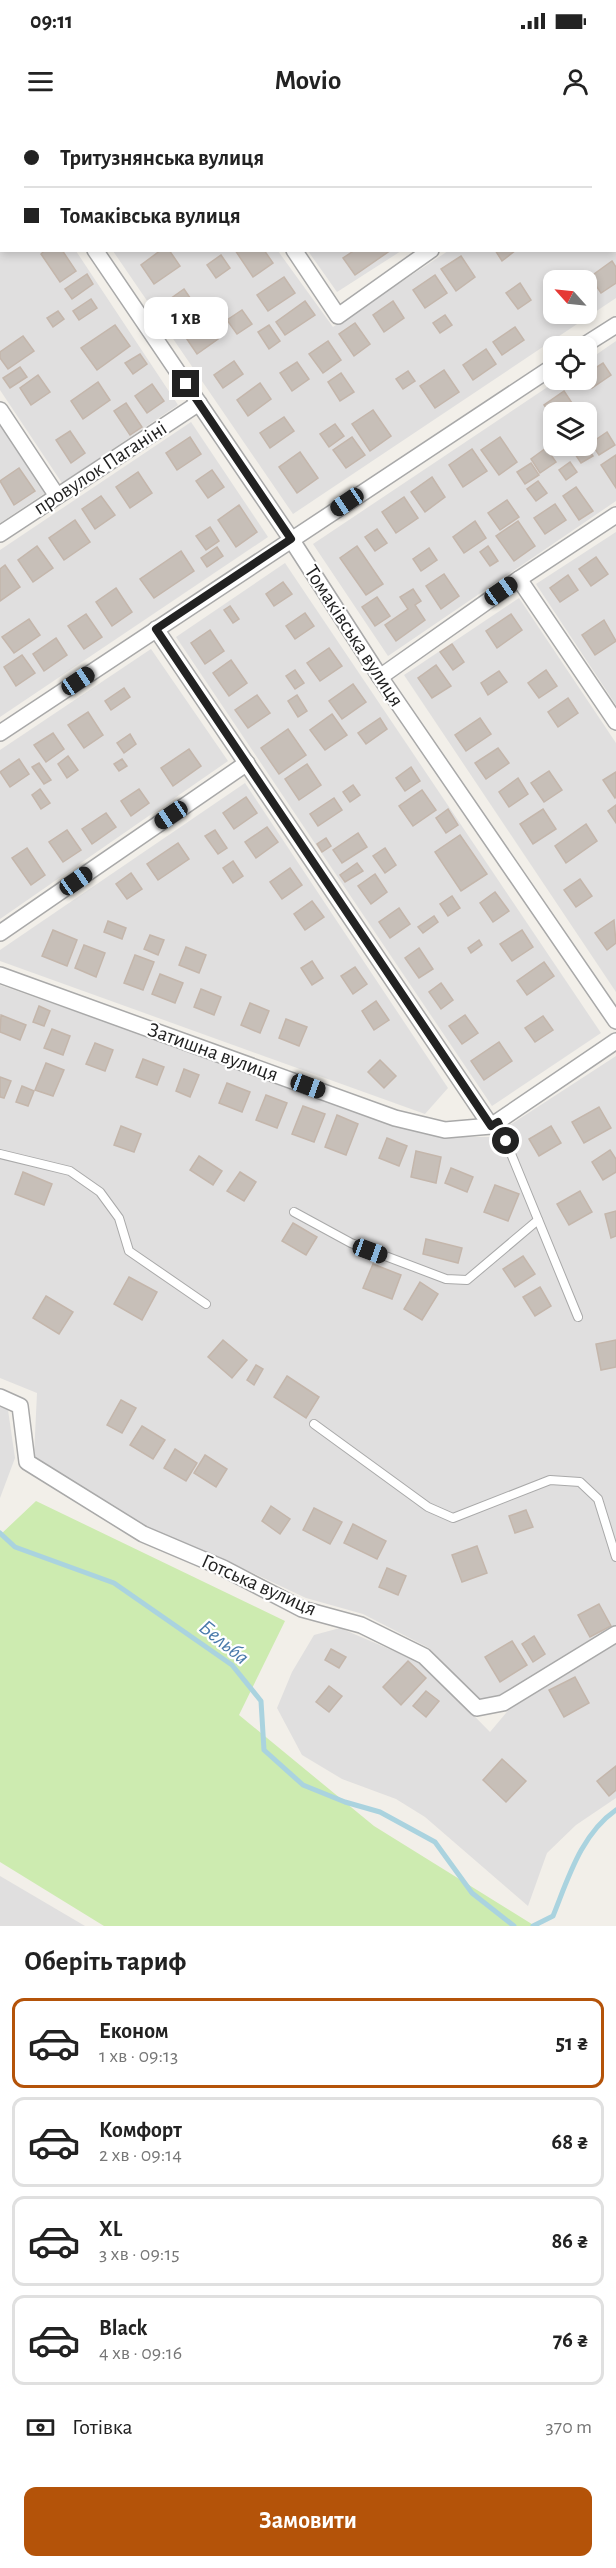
<!DOCTYPE html>
<html lang="uk">
<meta charset="utf-8">
<style>
body{margin:0;font-family:"Alegreya Sans",sans-serif;background:#f2f2f2;color:#222;height:100vh;display:flex;flex-direction:column;font-size:22px;white-space:nowrap}
*{box-sizing:border-box;margin:0}
p{font-size:20px;color:#767676}
.icon{flex:none;width:33px;height:33px;fill:none;stroke:currentColor;stroke-width:2;stroke-linecap:round;stroke-linejoin:round}
.map{position:relative;height:1806px;overflow:hidden}
.panel{display:flex;flex-direction:column;background:#fff;flex:1}
.panel>*{flex:none}
.top-card{position:absolute;left:0px;top:0px;width:616px;height:132px;box-shadow:0 3px 9px #0003;display:grid;align-content:center;height:132px;padding:0 24px;background:#fff}
.needle{width:39px;rotate:297deg}
.controls{position:absolute;left:543px;top:150px;display:grid;gap:12px}
.controls a{display:grid;place-items:center;width:54px;height:54px;border-radius:12px;background:#fff;box-shadow:0 3px 9px #0003;font-size:30px}
.end{position:absolute;width:27px;height:27px;margin:-14px;border:8px solid #222;background:#fff;box-shadow:0 0 0 3px #fff}
.from{border-radius:50%}
.bubble{position:absolute;height:42px;border-radius:12px;background:#fff;box-shadow:0 3px 9px #0003;font-size:20px;font-weight:700;line-height:42px;text-align:center}
.car{position:absolute;width:18px;height:36px;margin:-18px -9px;border-radius:8px;box-shadow:0 0 4px 2px #0007;background:linear-gradient(#222 24%,#8ab4d8 0 40%,#222 0 76%,#8ab4d8 0 86%,#222 0)}
.top-card b{display:flex;align-items:center;gap:21px;height:57px;font-size:22px}
.top-card b+b{border-top:2px solid #e0e0e0}
.top-card i{width:15px;height:15px;background:#222}
ul{padding:0;list-style:none}
li{display:flex;align-items:center;gap:18px;height:90px;margin:0 12px 9px;padding:0 12px;border:3px solid #e0e0e0;border-radius:12px}
li div{flex:1}
li b{display:block;font-size:22px}
li em{font-style:normal;font-weight:700}
li.active{border-color:#b45309}
li>.icon{width:54px;height:54px;stroke-width:1.5}
h2{padding:0 24px;font-size:27px;line-height:72px}
.pay{display:flex;align-items:center;gap:15px;height:66px;padding:0 24px;font-size:22px}
.pay p{margin-inline-start:auto}
.button{display:flex;gap:12px;margin-top:auto;padding:12px 24px}
.button a{flex:1;height:69px;border-radius:12px;background:#b45309;color:#fff;font-size:24px;font-weight:700;line-height:69px;text-align:center}
.status{display:flex;justify-content:space-between;align-items:center;height:42px;padding:0 30px;background:#fff;direction:ltr}
.status svg{height:16px;fill:currentColor}
header{display:flex;justify-content:space-between;align-items:center;height:78px;padding:0 24px;background:#fff;font-size:27px;font-weight:700}
.map>svg:first-child{display:block}
.residential{fill:#e0dfdf;fill-rule:evenodd}
.grass{fill:#cdebb0}
.lines{fill:none;stroke-linecap:round;stroke-linejoin:round}
.stream{stroke:#aad3df;stroke-width:5}
.building{fill:#c7bfb8;stroke:#c4b6ab;stroke-width:1.5}
.service-casing{stroke:#a9a9a9;stroke-width:10}
.minor-casing{stroke:#a9a9a9;stroke-width:18}
.service{stroke:#fff;stroke-width:8}
.minor{stroke:#fff;stroke-width:15}
.route{stroke:#222;stroke-width:8}
.labels{text-anchor:middle;dominant-baseline:central;stroke-width:4.5;stroke-linejoin:round;paint-order:stroke}
.street-label{font-size:21px;fill:#222;stroke:#fff}
.water-label{font-size:22px;font-style:italic;fill:#4a7aab;stroke:#fff}
</style>
<div class="status"><b>09:11</b><svg viewBox="0 0 49 12"><path d="M0 12V9h3v3zM5 12V6h3v6zM10 12V3h3v9zM15 12V0h3v12zM26 1h20v11H26zM47 4h2v5h-2z"/></svg></div>
<header><svg class="icon" aria-label="menu" viewBox="0 0 24 24"><path d="M4 6h16M4 12h16M4 18h16"/></svg>Movio<svg class="icon" aria-label="person" viewBox="0 0 24 24"><circle cx="12" cy="8" r="4"/><path d="M4 21q1-7 8-7t8 7"/></svg></header>
<div class="map">
<svg width="616" height="1806" viewBox="0 0 616 1806">
<rect width="100%" height="100%" fill="#f2efe9"/>
<!-- residential -->
<g class="residential">
<polygon points="0,14 2,130 76,131 178,285 62,363 0,270"/>
<path d="M616 18V178L293 394 113 131H278L333 207 448 131 615 130ZM554 160H586V194H554Z"/>
<polygon points="308,131 401,131 337,172"/>
<path d="M616 221V381L388 536 313 424 558 260H586L587 241ZM554 292H586V326H554Z"/>
<polygon points="191,302 268,417 0,597 0,430"/>
<polygon points="0,304 45,373 0,403"/>
<polygon points="616,412 616,585 536,464"/>
<polygon points="285,443 601,913 492,986 176,517"/>
<polygon points="519,478 616,623 616,872 404,555"/>
<polygon points="151,529 228,641 0,799 0,630"/>
<polygon points="245,663 448,968 425,994 0,841 0,830"/>
<polygon points="0,865 396,1004 446,1017 489,1017 513,1003 616,936 616,1507 484,1584 429,1528 363,1494 306,1478 219,1437 143,1406 34,1336 37,1273 0,1258"/>
<polygon points="0,1286 8,1290 15,1338 0,1378"/>
<polygon points="340,1508 422,1543 490,1612 512,1586 616,1522 616,1678 576,1705 547,1733 528,1786 425,1697 396,1679 342,1659 302,1635 277,1588 292,1552 314,1515"/>
<polygon points="0,1756 85,1806 0,1806"/>
</g>
<!-- grass -->
<polygon class="grass" points="36,1381 285,1501 239,1595 374,1706 535,1806 104,1806 0,1742 0,1415"/>
<g class="lines">
<!-- stream -->
<g class="stream">
<polyline points="0,1413 15,1427 114,1463 232,1545 261,1581 264,1630 303,1665 345,1682 380,1692 435,1722 472,1773 514,1806"/>
<path d="M533 1806 553 1796C568 1759 581 1714 616 1690"/>
</g>
</g>
<!-- building -->
<g class="building">
<polygon points="45,130 62,130 76,151 60,162 41,134"/>
<polygon points="161,130 169,130 180,146 154,164 141,145"/>
<polygon points="235,130 264,130 273,143 253,157"/>
<polygon points="355,130 391,130 355,155 343,138"/>
<polygon points="495,130 516,130 502,141"/>
<polygon points="221,135 230,148 216,158 207,145"/>
<polygon points="461,136 475,157 456,171 441,149"/>
<polygon points="612,141 616,147 616,163 601,173 590,157"/>
<polygon points="87,154 93,164 72,179 65,169"/>
<polygon points="435,155 447,173 425,188 413,170"/>
<polygon points="284,157 295,173 268,191 257,175"/>
<polygon points="520,163 531,180 518,189 506,173"/>
<polygon points="184,169 218,219 197,234 163,184"/>
<polygon points="91,179 97,188 79,200 73,191"/>
<polygon points="305,181 315,195 285,215 276,202"/>
<polygon points="393,181 404,198 384,212 373,195"/>
<polygon points="242,190 252,204 237,214 227,200"/>
<polygon points="58,191 64,199 53,207 47,198"/>
<polygon points="445,195 452,205 440,213 433,203"/>
<polygon points="355,203 370,224 354,236 339,214"/>
<polygon points="115,205 130,226 97,250 81,228"/>
<polygon points="269,205 280,221 269,229 258,212"/>
<polygon points="515,207 524,220 502,235 493,222"/>
<polygon points="23,216 34,231 8,249 0,238 0,232"/>
<polygon points="328,221 341,240 323,253 309,234"/>
<polygon points="486,229 496,244 473,260 463,245"/>
<polygon points="140,234 147,244 133,254 125,243"/>
<polygon points="234,241 243,254 223,268 214,255"/>
<polygon points="297,242 309,259 292,271 280,253"/>
<polygon points="603,243 611,255 592,268 586,259 586,254"/>
<polygon points="20,247 27,257 10,268 3,258"/>
<polygon points="444,250 459,272 435,288 420,266"/>
<polygon points="408,251 415,261 403,269 396,259"/>
<polygon points="341,253 354,272 340,281 328,262"/>
<polygon points="38,255 50,272 31,285 20,268"/>
<polygon points="98,262 110,280 83,299 71,281"/>
<polygon points="260,263 271,279 248,296 237,280"/>
<polygon points="152,264 164,281 147,293 135,276"/>
<polygon points="564,271 574,286 566,292 554,292 554,299 544,285"/>
<polygon points="126,283 142,307 130,315 114,291"/>
<polygon points="373,290 391,316 370,331 352,304"/>
<polygon points="284,297 294,311 270,328 260,313"/>
<polygon points="335,304 344,316 329,327 320,314"/>
<polygon points="70,311 85,333 71,343 56,320"/>
<polygon points="607,312 615,325 599,335 591,323"/>
<polygon points="190,317 201,334 177,350 166,333"/>
<polygon points="352,317 365,335 346,348 333,330"/>
<polygon points="500,317 517,342 499,355 481,330"/>
<polygon points="586,326 593,336 581,343 575,334"/>
<polygon points="546,328 556,342 540,353 531,339"/>
<polygon points="472,329 487,351 463,367 449,345"/>
<polygon points="300,332 318,358 297,373 279,347"/>
<polygon points="616,335 616,368 601,345"/>
<polygon points="570,342 577,352 566,360 559,350"/>
<polygon points="531,343 539,355 525,364 517,352"/>
<polygon points="19,348 35,371 14,385 0,361"/>
<polygon points="212,350 224,367 208,378 196,361"/>
<polygon points="138,352 152,373 130,388 116,367"/>
<polygon points="432,357 445,377 425,392 411,372"/>
<polygon points="538,361 547,373 536,381 527,369"/>
<polygon points="576,367 593,391 579,400 563,376"/>
<polygon points="101,376 115,395 95,409 82,389"/>
<polygon points="404,377 418,398 396,413 382,392"/>
<polygon points="507,380 519,397 500,410 488,393"/>
<polygon points="555,384 566,400 545,414 534,398"/>
<polygon points="239,385 257,412 236,427 218,400"/>
<polygon points="75,400 90,422 64,440 49,418"/>
<polygon points="475,401 486,418 464,433 453,417"/>
<polygon points="518,401 535,426 514,441 496,416"/>
<polygon points="210,407 219,421 206,430 196,416"/>
<polygon points="377,409 387,423 375,431 365,417"/>
<polygon points="37,426 53,448 33,462 18,440"/>
<polygon points="357,426 383,464 366,475 340,438"/>
<polygon points="488,426 498,441 490,446 480,432"/>
<polygon points="217,427 223,436 207,447 201,438"/>
<polygon points="429,428 437,440 421,451 413,439"/>
<polygon points="181,431 194,451 154,478 140,459"/>
<polygon points="596,437 608,454 591,466 579,449"/>
<polygon points="5,445 20,467 0,481 0,449"/>
<polygon points="444,454 459,476 441,489 426,466"/>
<polygon points="568,455 578,470 560,482 550,468"/>
<polygon points="283,462 292,474 274,486 266,474"/>
<polygon points="116,468 132,492 112,506 96,482"/>
<polygon points="413,469 421,481 415,485 425,500 396,521 385,505 408,489 400,477"/>
<polygon points="377,477 390,496 375,506 362,487"/>
<polygon points="230,486 239,499 233,503 224,490"/>
<polygon points="305,493 314,506 295,519 286,506"/>
<polygon points="86,494 102,517 84,529 68,506"/>
<polygon points="511,494 522,510 497,528 486,511"/>
<polygon points="29,499 40,515 14,533 2,517"/>
<polygon points="604,500 616,521 595,535 582,515"/>
<polygon points="210,510 224,531 205,544 191,523"/>
<polygon points="56,518 67,535 44,551 33,534"/>
<polygon points="452,524 464,542 453,550 440,532"/>
<polygon points="329,528 342,546 320,561 307,543"/>
<polygon points="22,535 35,553 16,566 4,547"/>
<polygon points="231,540 247,563 229,576 213,553"/>
<polygon points="436,545 451,566 432,578 418,558"/>
<polygon points="295,550 304,563 295,569 286,556"/>
<polygon points="546,550 557,566 539,578 528,563"/>
<polygon points="499,551 507,562 488,575 481,563"/>
<polygon points="353,564 366,582 342,599 329,581"/>
<polygon points="124,568 130,577 111,590 105,581"/>
<polygon points="257,575 270,593 248,608 235,590"/>
<polygon points="297,575 307,591 298,597 288,581"/>
<polygon points="568,578 578,593 558,607 548,592"/>
<polygon points="88,592 103,615 84,628 68,605"/>
<polygon points="332,594 347,615 325,630 310,610"/>
<polygon points="380,598 387,609 366,624 358,613"/>
<polygon points="480,598 491,614 466,631 455,615"/>
<polygon points="288,609 306,635 279,654 261,628"/>
<polygon points="53,613 64,629 46,642 34,625"/>
<polygon points="130,614 136,624 124,633 117,623"/>
<polygon points="498,628 509,643 486,659 475,643"/>
<polygon points="189,629 201,646 173,666 161,648"/>
<polygon points="68,636 78,650 67,658 58,644"/>
<polygon points="19,639 29,654 10,667 0,652"/>
<polygon points="122,639 127,646 119,651 114,644"/>
<polygon points="39,643 51,660 44,664 32,647"/>
<polygon points="307,644 321,665 299,680 285,659"/>
<polygon points="411,647 420,661 405,671 396,658"/>
<polygon points="549,651 562,670 544,682 531,663"/>
<polygon points="616,652 616,677 615,678 603,660"/>
<polygon points="518,658 528,674 509,687 499,672"/>
<polygon points="353,665 360,675 350,682 343,672"/>
<polygon points="40,669 50,683 41,689 32,675"/>
<polygon points="139,669 149,683 131,696 121,681"/>
<polygon points="422,670 436,690 413,706 399,686"/>
<polygon points="246,677 257,693 234,709 223,693"/>
<polygon points="334,678 342,690 318,706 310,694"/>
<polygon points="616,685 616,703 608,691"/>
<polygon points="448,689 458,705 446,713 436,698"/>
<polygon points="543,689 556,709 533,724 520,704"/>
<polygon points="106,693 116,707 92,724 82,709"/>
<polygon points="586,704 597,721 566,743 555,726"/>
<polygon points="267,707 278,722 256,738 245,722"/>
<polygon points="67,710 81,730 63,742 49,722"/>
<polygon points="215,710 227,728 218,734 205,716"/>
<polygon points="358,713 367,727 342,743 333,730"/>
<polygon points="460,715 487,754 461,771 435,732"/>
<polygon points="326,718 331,726 322,732 317,724"/>
<polygon points="178,723 189,739 158,760 147,744"/>
<polygon points="27,728 45,755 31,765 12,738"/>
<polygon points="385,728 396,745 385,753 373,736"/>
<polygon points="233,741 243,756 233,763 223,748"/>
<polygon points="357,743 363,751 345,762 340,755"/>
<polygon points="290,748 302,765 282,779 270,762"/>
<polygon points="131,753 142,769 127,779 116,764"/>
<polygon points="375,754 387,772 371,784 358,766"/>
<polygon points="580,759 592,776 576,787 564,770"/>
<polygon points="495,772 509,791 493,802 480,783"/>
<polygon points="452,776 460,788 448,796 440,784"/>
<polygon points="312,781 324,797 305,810 294,794"/>
<polygon points="399,788 410,804 390,818 379,802"/>
<polygon points="434,796 438,802 423,813 418,807"/>
<polygon points="614,800 616,823 607,830 595,813"/>
<polygon points="108,801 126,808 122,819 104,812"/>
<polygon points="53,810 77,820 67,846 42,836"/>
<polygon points="522,810 533,827 512,841 500,824"/>
<polygon points="150,815 164,820 158,835 144,829"/>
<polygon points="479,820 482,825 471,833 468,828"/>
<polygon points="84,825 105,833 96,857 75,848"/>
<polygon points="186,827 206,835 199,853 179,845"/>
<polygon points="419,828 433,849 419,858 405,838"/>
<polygon points="135,835 154,842 143,870 124,863"/>
<polygon points="312,841 323,858 312,865 301,848"/>
<polygon points="544,842 554,856 527,875 517,861"/>
<polygon points="355,847 367,864 353,874 341,856"/>
<polygon points="160,854 183,863 175,883 152,874"/>
<polygon points="441,863 453,880 441,889 429,872"/>
<polygon points="201,869 221,877 214,895 194,887"/>
<polygon points="376,881 389,900 374,910 362,891"/>
<polygon points="250,883 269,891 260,913 241,905"/>
<polygon points="39,886 50,891 44,906 33,902"/>
<polygon points="1,895 26,905 20,920 0,912"/>
<polygon points="465,895 478,913 462,924 449,906"/>
<polygon points="543,896 553,910 535,922 525,908"/>
<polygon points="286,899 307,907 299,926 279,918"/>
<polygon points="52,909 70,916 63,935 44,928"/>
<polygon points="499,922 512,941 484,960 471,941"/>
<polygon points="95,923 113,930 105,951 86,944"/>
<polygon points="143,939 164,947 157,965 136,957"/>
<polygon points="380,940 396,956 384,968 368,952"/>
<polygon points="46,943 64,950 53,976 35,970"/>
<polygon points="184,949 199,955 190,977 176,971"/>
<polygon points="0,957 11,961 4,978 0,977"/>
<polygon points="227,963 250,972 242,992 219,983"/>
<polygon points="22,966 34,971 28,986 16,982"/>
<polygon points="266,975 287,983 277,1008 256,1000"/>
<polygon points="303,986 325,994 314,1022 292,1014"/>
<polygon points="599,987 611,1008 584,1023 572,1002"/>
<polygon points="337,995 358,1004 346,1035 325,1027"/>
<polygon points="121,1006 141,1014 134,1032 114,1025"/>
<polygon points="551,1006 561,1023 539,1036 529,1019"/>
<polygon points="387,1018 407,1026 399,1046 379,1038"/>
<polygon points="610,1030 616,1039 616,1052 603,1060 592,1042"/>
<polygon points="416,1031 441,1037 436,1063 411,1057"/>
<polygon points="199,1036 222,1051 213,1065 190,1050"/>
<polygon points="451,1048 473,1057 467,1072 445,1063"/>
<polygon points="23,1052 52,1064 44,1085 15,1074"/>
<polygon points="240,1052 256,1062 244,1081 227,1071"/>
<polygon points="495,1065 519,1074 508,1101 484,1092"/>
<polygon points="580,1071 592,1092 569,1105 557,1084"/>
<polygon points="616,1091 616,1116 611,1118 605,1094"/>
<polygon points="293,1103 317,1117 306,1135 282,1121"/>
<polygon points="426,1119 462,1128 458,1143 423,1134"/>
<polygon points="523,1136 535,1154 515,1167 503,1149"/>
<polygon points="373,1144 401,1155 392,1179 363,1168"/>
<polygon points="129,1157 157,1172 142,1200 114,1184"/>
<polygon points="420,1162 438,1174 422,1200 404,1189"/>
<polygon points="540,1167 551,1186 535,1196 523,1177"/>
<polygon points="46,1176 73,1192 59,1214 33,1198"/>
<polygon points="223,1220 247,1240 232,1258 208,1237"/>
<polygon points="616,1220 616,1247 601,1250 596,1224"/>
<polygon points="256,1245 263,1249 254,1265 247,1260"/>
<polygon points="287,1256 319,1277 306,1298 274,1277"/>
<polygon points="121,1280 136,1288 122,1313 107,1305"/>
<polygon points="142,1306 165,1320 153,1339 130,1325"/>
<polygon points="175,1329 197,1343 186,1361 164,1348"/>
<polygon points="205,1335 227,1349 216,1367 194,1353"/>
<polygon points="271,1386 290,1399 280,1414 262,1401"/>
<polygon points="314,1388 342,1402 330,1424 303,1410"/>
<polygon points="526,1390 533,1407 515,1413 509,1396"/>
<polygon points="353,1404 386,1421 377,1439 344,1423"/>
<polygon points="477,1426 487,1453 462,1462 452,1435"/>
<polygon points="387,1448 406,1456 398,1475 379,1467"/>
<polygon points="599,1484 611,1506 590,1517 578,1495"/>
<polygon points="534,1516 545,1534 533,1542 522,1524"/>
<polygon points="512,1521 527,1545 500,1562 485,1537"/>
<polygon points="331,1529 346,1537 339,1548 325,1540"/>
<polygon points="408,1541 426,1558 401,1585 383,1567"/>
<polygon points="575,1557 589,1583 564,1597 549,1570"/>
<polygon points="329,1566 342,1576 329,1592 316,1582"/>
<polygon points="426,1571 439,1581 426,1597 413,1586"/>
<polygon points="502,1639 526,1661 506,1682 483,1660"/>
<polygon points="616,1646 616,1670 609,1676 597,1661"/>
</g>
<g class="lines">
<defs>
<g id="service">
<polyline points="498,1002 578,1197"/>
<polyline points="0,1034 70,1051 100,1072 119,1098 129,1131 206,1184"/>
<polyline points="294,1092 351,1123 446,1159 467,1160 538,1100"/>
<polyline points="314,1304 428,1387 453,1398 550,1360 580,1362 598,1379 616,1437"/>
</g>
<g id="minor">
<polyline points="6,0 7,2"/>
<polyline points="200,0 201,2"/>
<polyline points="477,0 478,2"/>
<polyline points="133,2 135,0"/>
<polyline points="381,2 383,0"/>
<polyline points="615,5 616,4"/>
<polyline points="95,130 291,419 380,557 616,901"/>
<polyline points="294,130 338,196 431,130"/>
<polyline points="583,226 616,205"/>
<polyline points="0,290 57,376"/>
<polyline points="0,414 199,283"/>
<polyline points="519,459 616,602"/>
<polyline points="156,509 491,1006"/>
<polyline points="380,557 519,459 616,395"/>
<polyline points="0,613 554,246"/>
<polyline points="0,813 247,643"/>
<polyline points="0,855 395,998 445,1010 491,1006 616,921"/>
<polyline points="0,1277 20,1286 27,1342 143,1414 223,1448 302,1489 361,1505 424,1536 477,1588 503,1583 616,1514"/>
</g>
</defs>
<!-- service casing -->
<use href="#service" class="service-casing"/>
<!-- minor casing -->
<use href="#minor" class="minor-casing"/>
<!-- service -->
<use href="#service" class="service"/>
<!-- minor -->
<use href="#minor" class="minor"/>
</g>
<g class="lines">
<!-- route -->
<polyline class="route" points="186,264 291,419 156,509 491,1006 498,1002 506,1021"/>
</g>
<g class="labels">
<!-- street labels -->
<g class="street-label">
<text transform="translate(100 348) rotate(-33)">провулок Паганіні</text>
<text transform="translate(354 516) rotate(57)">Томаківська вулиця</text>
<text transform="translate(213 932) rotate(20)">Затишна вулиця</text>
<text transform="translate(259 1465) rotate(24)">Готська вулиця</text>
</g>
<!-- water labels -->
<g class="water-label">
<text transform="translate(224 1522) rotate(39)">Бельба</text>
</g>
</g>
</svg>
<div class="controls">
<a><svg class="needle" viewBox="-14 -14 28 28"><path d="M0-13l5 13h-10z" fill="#e53935"/><path d="M0 13l5-13h-10z" fill="#767676"/></svg></a>
<a><svg class="icon" aria-label="locate" viewBox="0 0 24 24"><circle cx="12" cy="12" r="6"/><path d="M12 2v4M12 18v4M2 12h4M18 12h4"/></svg></a>
<a><svg class="icon" aria-label="layers" viewBox="0 0 24 24"><path d="M12 4l9 5-9 5-9-5zM3 14l9 5 9-5"/></svg></a>
</div>
<i class="end from" style="left:506px;top:1021px"></i>
<i class="end" style="left:186px;top:264px"></i>
<div class="bubble" style="left:144px;top:177px;width:84px">1 хв</div>
<i class="car" style="left:347px;top:382px;rotate:236deg"></i>
<i class="car" style="left:501px;top:471px;rotate:55deg"></i>
<i class="car" style="left:78px;top:561px;rotate:56deg"></i>
<i class="car" style="left:171px;top:695px;rotate:236deg"></i>
<i class="car" style="left:76px;top:761px;rotate:55deg"></i>
<i class="car" style="left:308px;top:966px;rotate:110deg"></i>
<i class="car" style="left:370px;top:1131px;rotate:110deg"></i>
<div class="top-card">
<b><i class="from"></i>Тритузнянська вулиця</b>
<b><i></i>Томаківська вулиця</b>
</div>
</div>
<section class="panel">
<h2>Оберіть тариф</h2>
<ul>
<li class="active"><svg class="icon" aria-label="car" viewBox="0 0 24 24"><path d="M5 17H2v-5l4-1 3-4h7l3 4 3 1v5h-3M9 17h6M6 11h13"/><circle cx="7" cy="17" r="2"/><circle cx="17" cy="17" r="2"/></svg><div><b>Економ</b><p>1 хв · 09:13</p></div><em>51 ₴</em></li>
<li><svg class="icon" aria-label="car" viewBox="0 0 24 24"><path d="M5 17H2v-5l4-1 3-4h7l3 4 3 1v5h-3M9 17h6M6 11h13"/><circle cx="7" cy="17" r="2"/><circle cx="17" cy="17" r="2"/></svg><div><b>Комфорт</b><p>2 хв · 09:14</p></div><em>68 ₴</em></li>
<li><svg class="icon" aria-label="car" viewBox="0 0 24 24"><path d="M5 17H2v-5l4-1 3-4h7l3 4 3 1v5h-3M9 17h6M6 11h13"/><circle cx="7" cy="17" r="2"/><circle cx="17" cy="17" r="2"/></svg><div><b>XL</b><p>3 хв · 09:15</p></div><em>86 ₴</em></li>
<li><svg class="icon" aria-label="car" viewBox="0 0 24 24"><path d="M5 17H2v-5l4-1 3-4h7l3 4 3 1v5h-3M9 17h6M6 11h13"/><circle cx="7" cy="17" r="2"/><circle cx="17" cy="17" r="2"/></svg><div><b>Black</b><p>4 хв · 09:16</p></div><em>76 ₴</em></li>
</ul>
<div class="pay"><svg class="icon" aria-label="cash" viewBox="0 0 24 24"><path d="M3 7h18v10H3z"/><circle cx="12" cy="12" r="2"/></svg>Готівка<p>370 m</p></div>
<div class="button"><a>Замовити</a></div>
</section>
